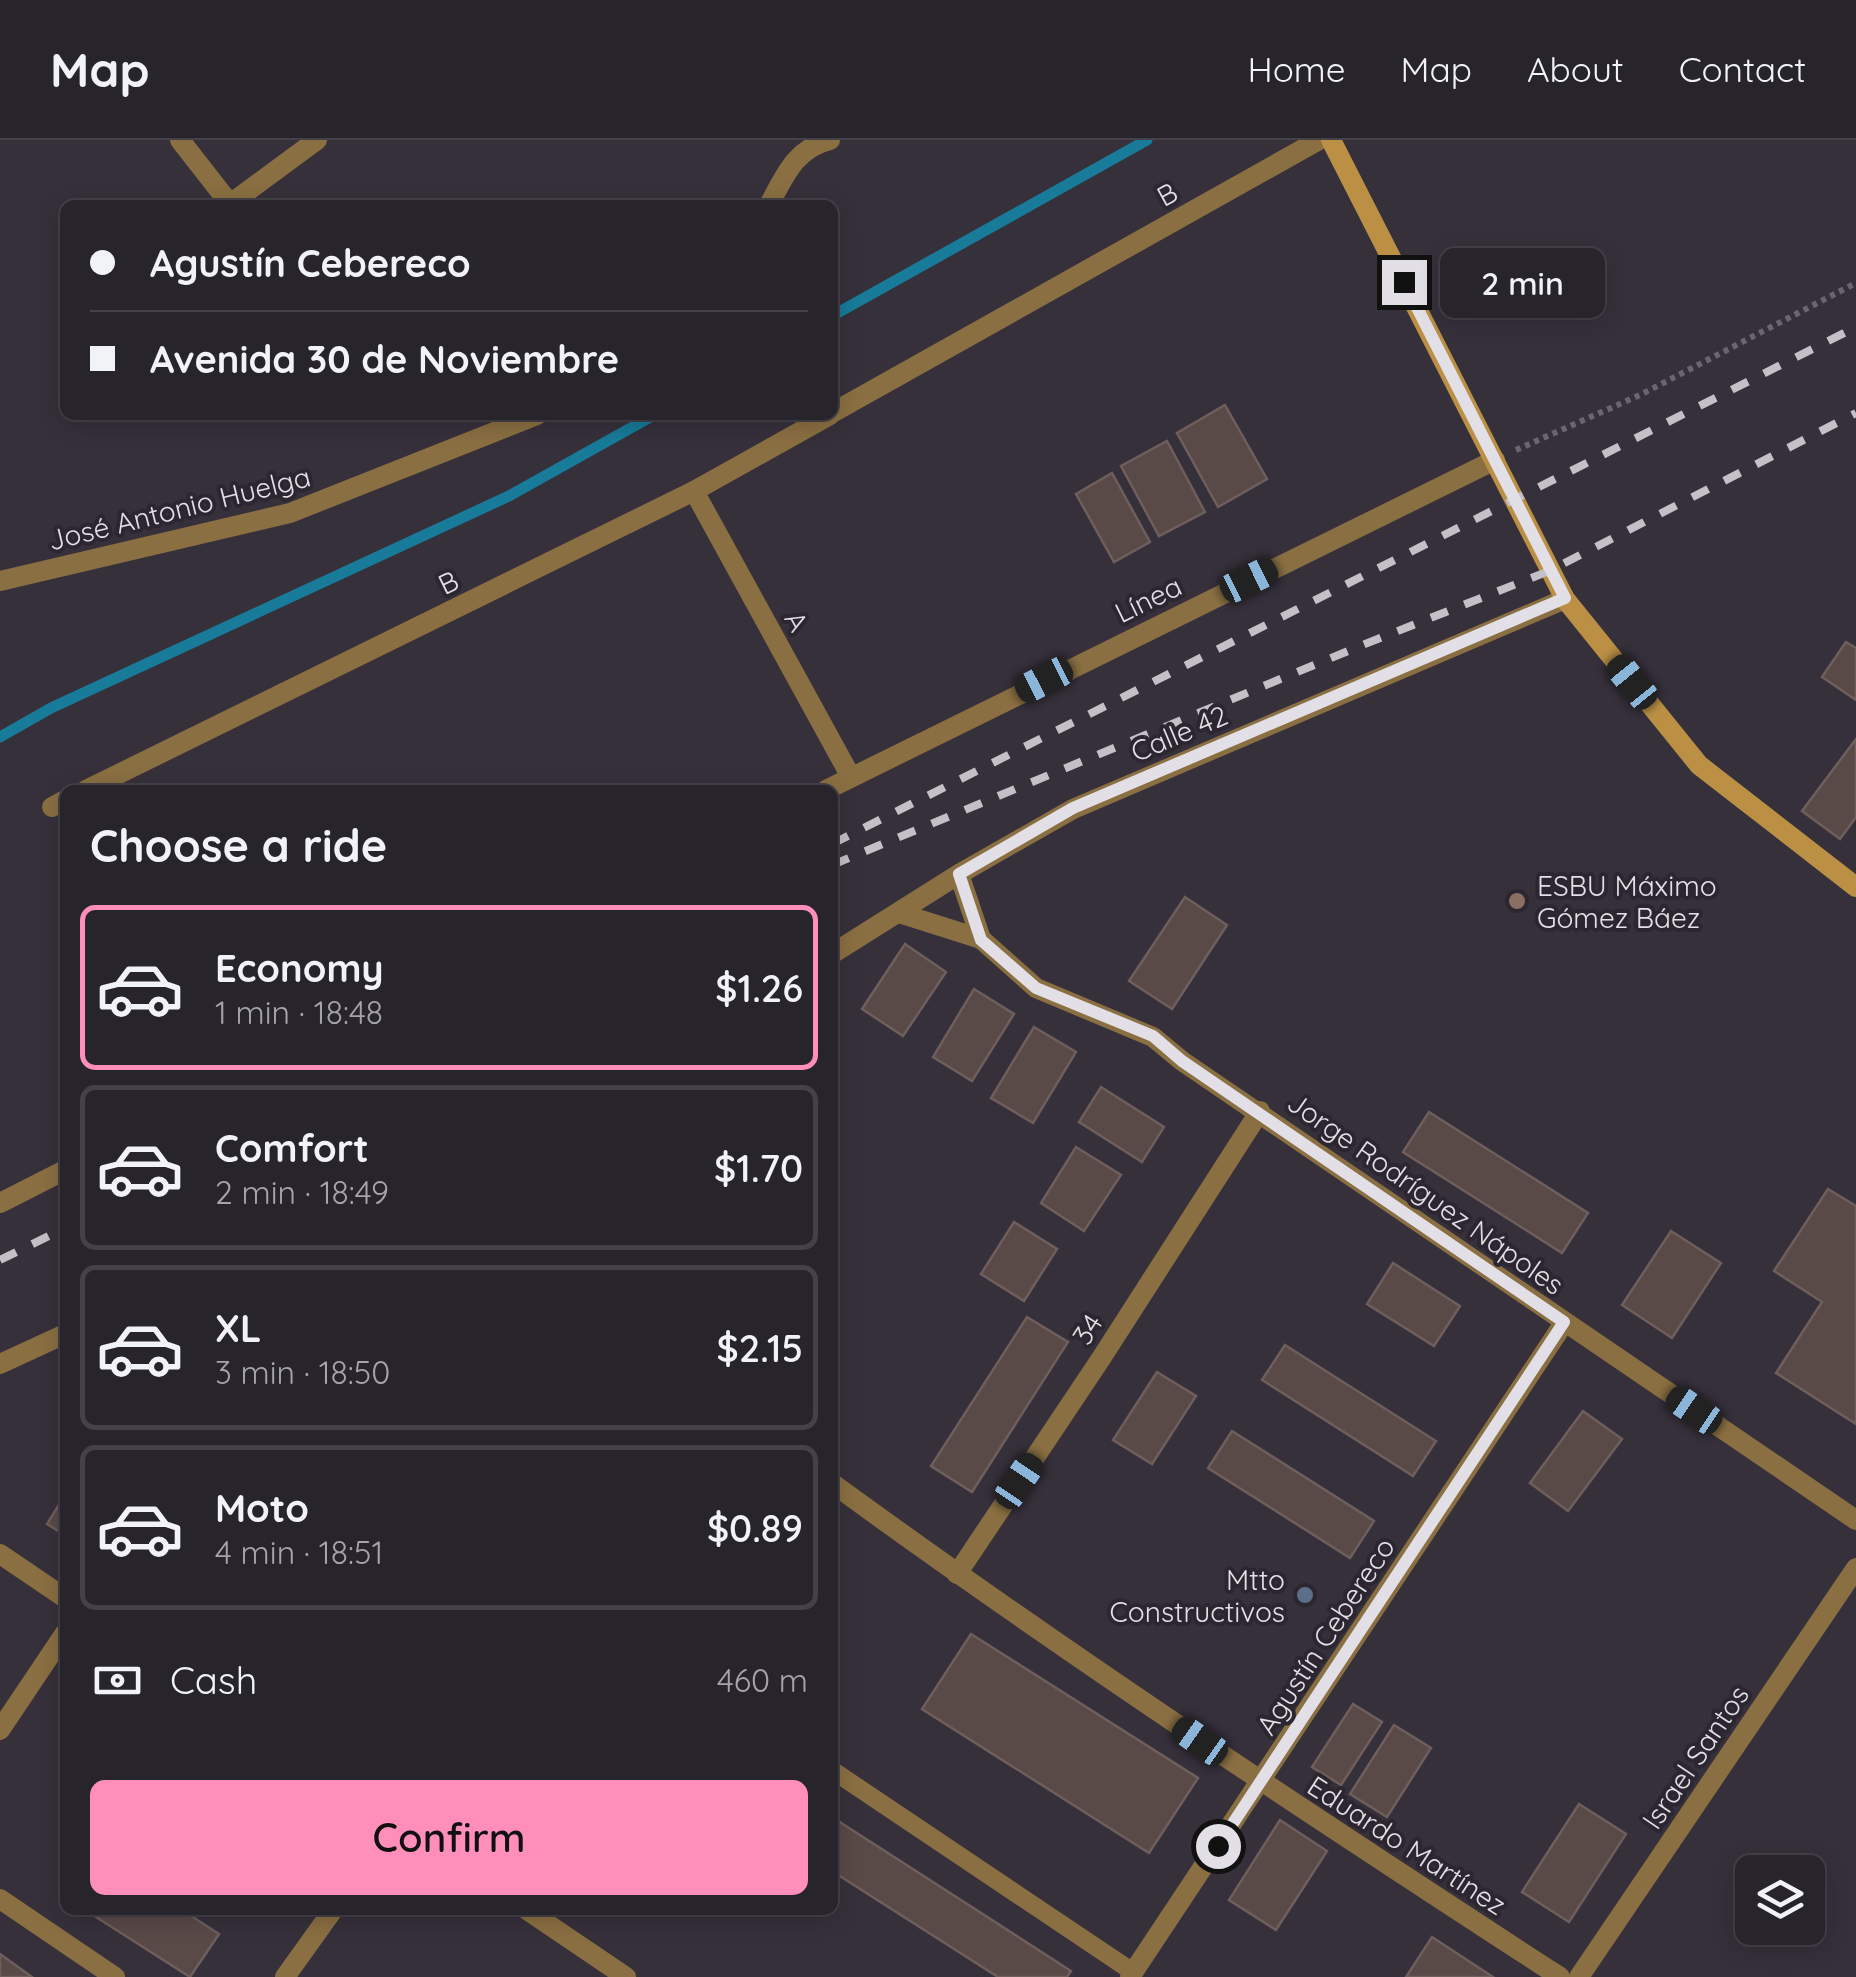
<!DOCTYPE html>
<meta charset="utf-8">
<style>
body{margin:0;font-family:Quicksand,sans-serif;background:#302c34;color:#f1f3f6;height:100vh;display:flex;flex-direction:column;font-size:38px;white-space:nowrap}
*{box-sizing:border-box;margin:0}
p{font-size:32px;color:#a5a4a9}
.icon{flex:none;width:55px;height:55px;fill:none;stroke:currentColor;stroke-width:2;stroke-linecap:round;stroke-linejoin:round}
.map{position:relative;flex:1;overflow:hidden}
.sheet{position:absolute;left:60px;top:645px;width:778px;height:1130px;display:flex;flex-direction:column;background:#28242c;border-radius:15px;box-shadow:0 5px 25px #0003,0 0 0 2px #444148}
.sheet>*{flex:none}
.hud{position:absolute;left:60px;top:60px;width:778px;height:220px;border-radius:15px;box-shadow:0 5px 25px #0003,0 0 0 2px #444148;display:grid;align-content:center;height:220px;padding:0 30px;background:#28242c}
.buttons{position:absolute;left:1735px;top:1715px;display:grid;gap:20px}
.buttons a{display:grid;place-items:center;width:90px;height:90px;border-radius:15px;background:#28242c;box-shadow:0 5px 25px #0003,0 0 0 2px #444148;font-size:50px}
.end{position:absolute;width:45px;height:45px;margin:-22px;border:12px solid #e2dfe6;background:#111;box-shadow:0 0 0 5px #111}
.from{border-radius:50%}
.bubble{position:absolute;height:70px;border-radius:15px;background:#28242c;box-shadow:0 5px 25px #0003,0 0 0 2px #444148;font-size:32px;font-weight:600;line-height:70px;text-align:center}
.car{position:absolute;width:30px;height:60px;margin:-30px -15px;border-radius:12px;box-shadow:0 0 8px 2px #0007;background:linear-gradient(#222 24%,#8ab4d8 0 40%,#222 0 76%,#8ab4d8 0 86%,#222 0)}
.hud b{display:flex;align-items:center;gap:35px;height:95px;font-size:38px}
.hud b+b{border-top:2px solid #444148}
.hud i{width:25px;height:25px;background:#f1f3f6}
ul{padding:0;list-style:none}
li{display:flex;align-items:center;gap:30px;height:165px;margin:0 20px 15px;padding:0 10px;border:5px solid #444148;border-radius:15px}
li div{flex:1}
li b{display:block;font-size:38px}
li em{font-style:normal;font-weight:600}
li.active{border-color:#ff8eba}
li>.icon{width:90px;height:90px;stroke-width:1.5}
h2{padding:0 30px;font-size:45px;line-height:120px}
.pay{display:flex;align-items:center;gap:25px;height:110px;padding:0 30px;font-size:38px}
.pay p{margin-inline-start:auto}
.cta{display:flex;gap:20px;margin-top:auto;padding:20px 30px}
.cta a{flex:1;height:115px;border-radius:15px;background:#ff8eba;color:#111;font-size:40px;font-weight:600;line-height:115px;text-align:center}
header{display:flex;align-items:center;gap:60px;box-sizing:border-box;height:140px;padding:0 50px;background:#28242c;border-bottom:2px solid #444148}
header strong{font-size:48px}
nav{display:flex;gap:55px;margin-inline-start:auto;font-size:35px}
.map>svg:first-child{display:block}
.lines{fill:none;stroke-linecap:round;stroke-linejoin:round}
.stream{stroke:#177b99;stroke-width:11}
.building{fill:#594a48;stroke:#6e5e5c;stroke-width:2.5}
.path{stroke:#6a656f;stroke-width:6;stroke-dasharray:5 5;stroke-linecap:butt}
.lane{stroke:#8a6f42;stroke-width:18}
.street{stroke:#8a6f42;stroke-width:20}
.secondary{stroke:#bb9045;stroke-width:20}
.rail{stroke:#c4c0c8;stroke-width:8;stroke-dasharray:18 18;stroke-linecap:butt}
.route{stroke:#e2dfe6;stroke-width:12}
.education-dot{fill:#8d6e63;stroke:#2c2631;stroke-width:4}
.service-dot{fill:#5c6f8a;stroke:#2c2631;stroke-width:4}
.labels{text-anchor:middle;dominant-baseline:central;stroke-width:8;stroke-linejoin:round;paint-order:stroke}
.street-label{font-size:28px;fill:#e2dfe6;stroke:#2c2631}
.poi-label{font-size:28px;fill:#e2dfe6;stroke:#2c2631;text-anchor:start}
</style>
<header>
<strong>Map</strong>
<nav><a>Home</a><a>Map</a><a>About</a><a>Contact</a></nav>
</header>
<div class="map">
<svg width="1856" height="1837" viewBox="0 0 1856 1837">
<rect width="100%" height="100%" fill="#36303b"/>
<g class="lines">
<!-- stream -->
<g class="stream">
<polyline points="832,176 1147,0"/>
<polyline points="0,597 51,568 509,356 654,275"/>
</g>
</g>
<!-- building -->
<g class="building">
<polygon points="1225,265 1267,339 1218,367 1177,293"/>
<polygon points="1167,301 1205,372 1159,396 1121,326"/>
<polygon points="1112,333 1150,402 1114,422 1076,354"/>
<polygon points="1846,502 1856,508 1856,560 1822,537"/>
<polygon points="1856,599 1856,677 1840,699 1802,671"/>
<polygon points="1185,757 1227,785 1172,869 1129,841"/>
<polygon points="905,804 946,832 903,896 862,869"/>
<polygon points="974,849 1014,874 972,941 933,917"/>
<polygon points="1034,887 1076,912 1033,983 991,958"/>
<polygon points="1101,947 1164,987 1142,1022 1079,982"/>
<polygon points="1429,972 1588,1073 1562,1113 1403,1012"/>
<polygon points="1076,1007 1121,1035 1084,1091 1041,1063"/>
<polygon points="1828,1049 1856,1066 1856,1284 1776,1233 1822,1162 1774,1131"/>
<polygon points="1014,1082 1057,1109 1024,1161 981,1134"/>
<polygon points="1671,1091 1721,1123 1672,1198 1622,1165"/>
<polygon points="1393,1123 1460,1166 1434,1206 1367,1164"/>
<polygon points="1027,1177 1068,1202 972,1352 931,1326"/>
<polygon points="1285,1205 1436,1301 1413,1336 1262,1240"/>
<polygon points="1157,1232 1196,1256 1152,1324 1113,1300"/>
<polygon points="1583,1271 1622,1299 1568,1371 1530,1343"/>
<polygon points="1232,1291 1374,1381 1350,1418 1208,1328"/>
<polygon points="65,1355 65,1395 47,1384"/>
<polygon points="971,1494 1198,1638 1149,1713 922,1569"/>
<polygon points="1353,1564 1382,1582 1341,1645 1312,1627"/>
<polygon points="1394,1585 1431,1608 1387,1677 1350,1654"/>
<polygon points="1579,1664 1626,1694 1569,1782 1522,1752"/>
<polygon points="832,1677 1071,1831 1067,1837 998,1837 832,1731"/>
<polygon points="1280,1680 1327,1711 1276,1790 1229,1760"/>
<polygon points="85,1770 182,1770 219,1794 190,1837"/>
<polygon points="1432,1797 1493,1837 1406,1837"/>
<polygon points="0,1814 32,1837 0,1837"/>
</g>
<g class="lines">
<!-- path -->
<polyline class="path" points="1516,310 1640,255 1856,143"/>
<!-- lane -->
<polyline class="lane" points="832,1630 1133,1832"/>
<!-- street -->
<g class="street">
<polyline points="180,0 230,64 317,0"/>
<path d="M769 65C785 35 796 8 830 0"/>
<polyline points="832,273 1319,0"/>
<polyline points="694,351 851,637"/>
<polyline points="0,441 290,373 537,275"/>
<polyline points="86,650 694,351 830,275"/>
<polyline points="826,650 1495,320"/>
<polyline points="52,667 65,660"/>
<polyline points="959,734 981,799"/>
<polyline points="899,773 981,799 1036,848 1153,897 1182,921 1856,1380"/>
<polyline points="832,814 959,734 1073,669 1565,459"/>
<polyline points="0,1063 65,1030"/>
<polyline points="0,1224 65,1194"/>
<path d="M832 1343C1069 1516 1314 1677 1560 1837"/>
<polyline points="0,1414 65,1458"/>
<polyline points="957,1434 1102,1217 1260,971"/>
<polyline points="0,1590 65,1493"/>
<polyline points="0,1759 115,1837"/>
<polyline points="527,1770 626,1837"/>
<polyline points="285,1837 333,1770"/>
<polyline points="1130,1837 1564,1183"/>
<polyline points="1579,1837 1856,1428"/>
</g>
<!-- secondary -->
<polyline class="secondary" points="1331,0 1565,459 1699,625 1856,747"/>
<!-- rail -->
<g class="rail">
<polyline points="832,704 1856,187"/>
<polyline points="832,725 1360,506 1549,431 1856,273"/>
<polyline points="0,1120 65,1088"/>
</g>
</g>
<g class="lines">
<!-- route -->
<polyline class="route" points="1218,1706 1564,1182 1182,921 1153,896 1036,848 981,800 959,734 1073,668 1565,458 1404,142"/>
</g>
<!-- markers -->
<circle class="education-dot" cx="1517" cy="761" r="10"/>
<circle class="service-dot" cx="1305" cy="1455" r="10"/>
<g class="labels">
<!-- street labels -->
<g class="street-label">
<text transform="translate(1167 54) rotate(-29)">B</text>
<text transform="translate(179 368) rotate(-14)">José Antonio Huelga</text>
<text transform="translate(448 442) rotate(-26)">B</text>
<text transform="translate(1148 459) rotate(-26)">Línea</text>
<text transform="translate(797 481) rotate(61)">A</text>
<text transform="translate(1179 593) rotate(-23)">Calle 42</text>
<text transform="translate(1426 1053) rotate(35)">Jorge Rodríguez Nápoles</text>
<text transform="translate(1087 1189) rotate(-57)">34</text>
<text transform="translate(1325 1496) rotate(-57)">Agustín Cebereco</text>
<text transform="translate(1695 1617) rotate(-56)">Israel Santos</text>
<text transform="translate(1407 1705) rotate(33)">Eduardo Martínez</text>
</g>
<!-- poi labels -->
<g class="poi-label">
<text x="1537" y="745">ESBU Máximo<tspan x="1537" dy="32">Gómez Báez</tspan></text>
<text x="1285" y="1439" text-anchor="end">Mtto<tspan x="1285" dy="32">Constructivos</tspan></text>
</g>
</g>
</svg>
<div class="buttons">
<a><svg class="icon" aria-label="layers" viewBox="0 0 24 24"><path d="M12 4l9 5-9 5-9-5zM3 14l9 5 9-5"/></svg></a>
</div>
<i class="end from" style="left:1218px;top:1706px"></i>
<i class="end" style="left:1404px;top:142px"></i>
<div class="bubble" style="left:1440px;top:108px;width:165px">2 min</div>
<i class="car" style="left:1249px;top:440px;rotate:64deg"></i>
<i class="car" style="left:1044px;top:540px;rotate:243deg"></i>
<i class="car" style="left:1632px;top:542px;rotate:321deg"></i>
<i class="car" style="left:1694px;top:1270px;rotate:304deg"></i>
<i class="car" style="left:1019px;top:1341px;rotate:34deg"></i>
<i class="car" style="left:1200px;top:1601px;rotate:305deg"></i>
<div class="hud">
<b><i class="from"></i>Agustín Cebereco</b>
<b><i></i>Avenida 30 de Noviembre</b>
</div>
<section class="sheet">
<h2>Choose a ride</h2>
<ul>
<li class="active"><svg class="icon" aria-label="car" viewBox="0 0 24 24"><path d="M5 17H2v-5l4-1 3-4h7l3 4 3 1v5h-3M9 17h6M6 11h13"/><circle cx="7" cy="17" r="2"/><circle cx="17" cy="17" r="2"/></svg><div><b>Economy</b><p>1 min · 18:48</p></div><em>$1.26</em></li>
<li><svg class="icon" aria-label="car" viewBox="0 0 24 24"><path d="M5 17H2v-5l4-1 3-4h7l3 4 3 1v5h-3M9 17h6M6 11h13"/><circle cx="7" cy="17" r="2"/><circle cx="17" cy="17" r="2"/></svg><div><b>Comfort</b><p>2 min · 18:49</p></div><em>$1.70</em></li>
<li><svg class="icon" aria-label="car" viewBox="0 0 24 24"><path d="M5 17H2v-5l4-1 3-4h7l3 4 3 1v5h-3M9 17h6M6 11h13"/><circle cx="7" cy="17" r="2"/><circle cx="17" cy="17" r="2"/></svg><div><b>XL</b><p>3 min · 18:50</p></div><em>$2.15</em></li>
<li><svg class="icon" aria-label="car" viewBox="0 0 24 24"><path d="M5 17H2v-5l4-1 3-4h7l3 4 3 1v5h-3M9 17h6M6 11h13"/><circle cx="7" cy="17" r="2"/><circle cx="17" cy="17" r="2"/></svg><div><b>Moto</b><p>4 min · 18:51</p></div><em>$0.89</em></li>
</ul>
<div class="pay"><svg class="icon" aria-label="cash" viewBox="0 0 24 24"><path d="M3 7h18v10H3z"/><circle cx="12" cy="12" r="2"/></svg>Cash<p>460 m</p></div>
<div class="cta"><a>Confirm</a></div>
</section>
</div>
